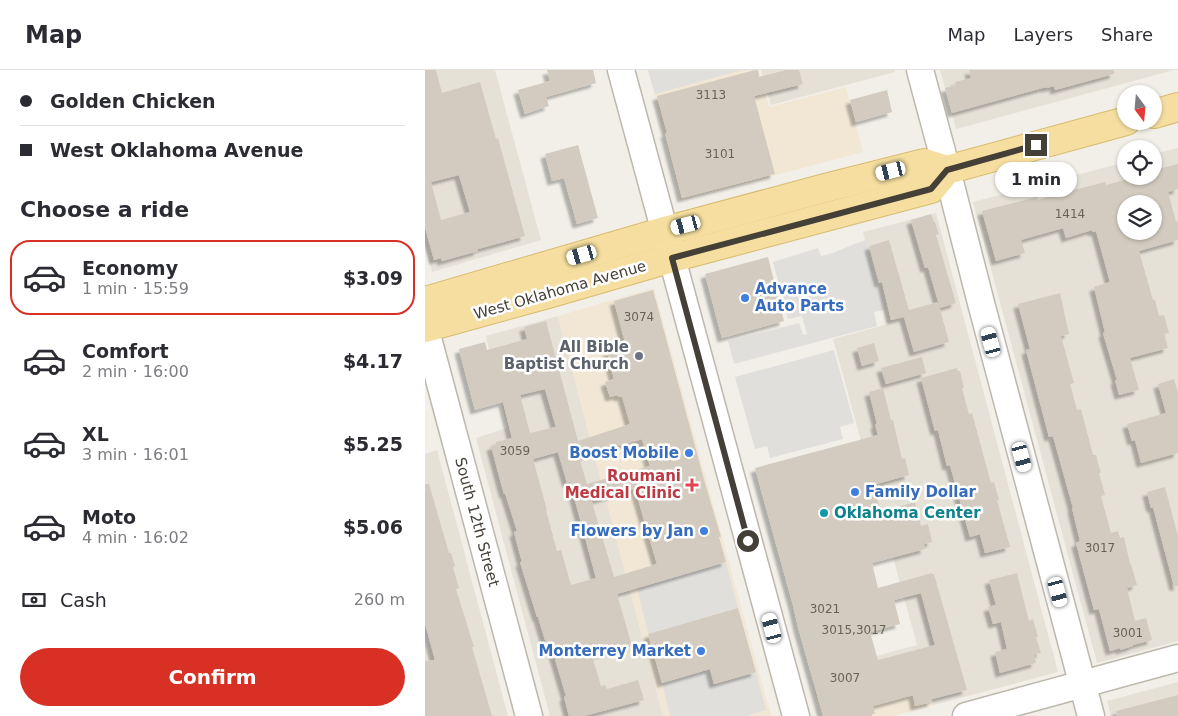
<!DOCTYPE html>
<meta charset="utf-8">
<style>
body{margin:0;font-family:"DejaVu Sans",sans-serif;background:#f2f2f3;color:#2b2b33;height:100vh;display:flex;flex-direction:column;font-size:19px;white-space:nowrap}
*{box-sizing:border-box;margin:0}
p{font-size:16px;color:#7c7c81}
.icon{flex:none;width:28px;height:28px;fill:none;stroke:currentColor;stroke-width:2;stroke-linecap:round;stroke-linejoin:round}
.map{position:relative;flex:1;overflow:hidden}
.details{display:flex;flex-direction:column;background:#fff;width:425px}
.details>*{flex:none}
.guide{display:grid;align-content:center;height:110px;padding:0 20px;background:#fff}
.needle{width:32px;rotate:164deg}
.fabs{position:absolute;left:692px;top:15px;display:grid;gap:10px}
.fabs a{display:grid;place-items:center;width:45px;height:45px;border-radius:50%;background:#fff;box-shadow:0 1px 4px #0004;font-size:25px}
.end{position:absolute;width:22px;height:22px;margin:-11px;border:6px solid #454037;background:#fff;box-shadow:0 0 0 2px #fff}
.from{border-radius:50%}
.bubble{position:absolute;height:35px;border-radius:18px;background:#fff;box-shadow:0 1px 4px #0004;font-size:16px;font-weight:700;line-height:35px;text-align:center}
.car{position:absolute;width:15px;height:30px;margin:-15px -8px;border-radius:6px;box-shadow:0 0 4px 1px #0007;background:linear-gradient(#fff 24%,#345 0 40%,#fff 0 76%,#345 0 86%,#fff 0)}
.guide b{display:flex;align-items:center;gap:18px;height:48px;font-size:19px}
.guide b+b{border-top:1px solid #e1e1e2}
.guide i{width:12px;height:12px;background:#2b2b33}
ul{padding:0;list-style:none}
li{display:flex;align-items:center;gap:15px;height:75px;margin:0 10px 8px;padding:0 10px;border:2px solid transparent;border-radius:20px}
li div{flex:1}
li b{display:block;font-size:19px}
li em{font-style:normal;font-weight:700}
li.active{border-color:#d93025}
li>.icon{width:45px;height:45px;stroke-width:1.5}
h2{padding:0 20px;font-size:22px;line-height:60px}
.pay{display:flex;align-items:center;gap:12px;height:55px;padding:0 20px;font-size:19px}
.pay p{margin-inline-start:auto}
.cta{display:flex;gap:10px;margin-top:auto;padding:10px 20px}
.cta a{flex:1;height:58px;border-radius:30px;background:#d93025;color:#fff;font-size:20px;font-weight:700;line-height:58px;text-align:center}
header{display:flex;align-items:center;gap:30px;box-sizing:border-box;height:70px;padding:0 25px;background:#fff;border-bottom:1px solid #e1e1e2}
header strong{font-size:24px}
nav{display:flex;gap:28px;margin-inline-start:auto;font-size:18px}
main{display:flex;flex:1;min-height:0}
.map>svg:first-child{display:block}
.residential{fill:#e6e1d7;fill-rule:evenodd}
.commercial{fill:#f2e7d5}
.parking{fill:#e1dfdc}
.building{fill:#d3cbbf;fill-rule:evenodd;filter:url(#shadow)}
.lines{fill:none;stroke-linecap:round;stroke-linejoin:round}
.minor-casing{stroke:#bdb7ac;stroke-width:29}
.major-casing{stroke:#d8bb70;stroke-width:30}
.minor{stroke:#fff;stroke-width:26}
.major{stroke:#f5de9f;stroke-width:28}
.route{stroke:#454037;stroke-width:6}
.shop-dot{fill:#3f7fe0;stroke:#fff;stroke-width:2}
.worship-dot{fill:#6b7280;stroke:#fff;stroke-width:2}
.health-dot{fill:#e0444e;stroke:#fff;stroke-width:2}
.culture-dot{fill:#0f9aa8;stroke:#fff;stroke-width:2}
.labels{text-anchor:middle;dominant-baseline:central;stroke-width:5;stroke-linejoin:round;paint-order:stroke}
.number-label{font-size:12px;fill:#686359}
.shop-label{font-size:15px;font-weight:bold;fill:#366cbe;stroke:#fff;text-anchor:end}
.street-label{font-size:15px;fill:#454037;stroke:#fff}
.worship-label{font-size:15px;font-weight:bold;fill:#5b616d;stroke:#fff;text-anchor:end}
.health-label{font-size:15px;font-weight:bold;fill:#be3a42;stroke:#fff;text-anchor:end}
.culture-label{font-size:15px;font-weight:bold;fill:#0d838f;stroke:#fff;text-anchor:start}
</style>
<header>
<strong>Map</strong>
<nav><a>Map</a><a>Layers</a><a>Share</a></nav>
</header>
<main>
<section class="details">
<div class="guide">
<b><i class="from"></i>Golden Chicken</b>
<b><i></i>West Oklahoma Avenue</b>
</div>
<h2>Choose a ride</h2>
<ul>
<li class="active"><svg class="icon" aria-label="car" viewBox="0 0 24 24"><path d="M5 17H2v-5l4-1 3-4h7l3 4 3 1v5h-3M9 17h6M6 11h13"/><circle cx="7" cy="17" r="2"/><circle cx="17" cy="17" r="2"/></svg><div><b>Economy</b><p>1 min · 15:59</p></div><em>$3.09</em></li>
<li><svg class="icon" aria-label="car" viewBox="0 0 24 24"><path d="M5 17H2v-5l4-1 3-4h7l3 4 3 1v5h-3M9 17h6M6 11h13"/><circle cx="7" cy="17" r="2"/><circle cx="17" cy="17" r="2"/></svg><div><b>Comfort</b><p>2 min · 16:00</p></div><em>$4.17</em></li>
<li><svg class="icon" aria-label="car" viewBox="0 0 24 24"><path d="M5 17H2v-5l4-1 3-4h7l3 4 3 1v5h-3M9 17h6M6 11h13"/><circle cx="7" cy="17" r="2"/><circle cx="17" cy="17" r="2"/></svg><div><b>XL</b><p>3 min · 16:01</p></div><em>$5.25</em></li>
<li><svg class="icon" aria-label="car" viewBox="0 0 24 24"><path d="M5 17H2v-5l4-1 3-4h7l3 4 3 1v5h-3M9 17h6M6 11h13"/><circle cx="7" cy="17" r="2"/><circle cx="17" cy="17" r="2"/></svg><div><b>Moto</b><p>4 min · 16:02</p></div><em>$5.06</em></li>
</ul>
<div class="pay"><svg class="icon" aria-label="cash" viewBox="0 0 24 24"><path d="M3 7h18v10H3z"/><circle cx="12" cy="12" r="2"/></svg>Cash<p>260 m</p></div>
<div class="cta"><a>Confirm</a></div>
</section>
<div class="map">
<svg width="753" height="646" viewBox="0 0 753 646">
<defs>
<filter id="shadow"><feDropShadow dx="-4.5" dy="4.5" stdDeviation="1" flood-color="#0004"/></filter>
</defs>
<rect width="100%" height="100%" fill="#f2efe8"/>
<!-- residential -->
<g class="residential">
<polygon points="0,0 70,0 116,170 7,202 0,175"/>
<polygon points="336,0 470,0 470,2 346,35"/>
<polygon points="515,0 749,0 531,59"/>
<path d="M753 78V571L672 593 548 132 701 92V106H729V84ZM701 134H729V161H701Z"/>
<polygon points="511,143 633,602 509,635 499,600 391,627 386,604 492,575 408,269 463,254 438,162"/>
<polygon points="133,246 238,646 125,646 51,368 82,358 61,266"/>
<polygon points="12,380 83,646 0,646 0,384"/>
<polygon points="753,612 753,646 686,646 682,631"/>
</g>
<!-- commercial -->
<g class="commercial">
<polygon points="223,0 334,0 344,37 421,17 438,82 256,130"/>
<polygon points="229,218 346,646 238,646 133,246"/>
<polygon points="499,600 509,635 468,646 397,646 391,627"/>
</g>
<!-- parking -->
<g class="parking">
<polygon points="223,0 317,0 230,24"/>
<polygon points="441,170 459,240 449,242 452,256 309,294 303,271 374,253 378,265 382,264 377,246 363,249 348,192 393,178 396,186 408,183 429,174"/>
<polygon points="409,280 429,353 415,357 418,369 345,388 342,376 330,379 310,307"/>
<polygon points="301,492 313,538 223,564 212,518"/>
<polygon points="285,599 290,614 331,602 341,640 321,646 245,646 237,613"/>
</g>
<!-- building -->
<g class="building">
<path d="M0 0H11L17 23 55 12 71 69 73 68 100 166 53 179V181L17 191 16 188 9 190 0 157ZM34 105 45 142 16 150 6 112Z"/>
<polygon points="122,0 168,0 171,13 121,27 124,36 100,44 93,20 125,11"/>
<polygon points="330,0 333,0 334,7 361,0 374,0 378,14 329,26 350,104 257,128 240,63 242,63 232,26"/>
<polygon points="544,0 689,0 689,4 630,20 629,16 621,18 621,17 527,43 520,18 531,15 530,12 546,8"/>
<polygon points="462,20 467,42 431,52 425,30"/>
<polygon points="153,75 173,148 152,154 139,108 127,111 120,84"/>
<path d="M753 94V119L743 122 751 152 753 151V170L714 181 728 230H730L734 246 739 245 744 263 739 264 743 278 705 288 714 320 694 325 690 310H692L678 263 680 262 669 217 685 212 671 161 668 162 667 160 641 168 638 158 596 170 600 183 571 191 557 141 612 127 613 130 648 119 649 120 680 112 681 115 714 106H729V100ZM701 134H729V161H716L701 165Z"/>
<polygon points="506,144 509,152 510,152 514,164 511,165 531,233 515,238 503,197 500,198 486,150"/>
<polygon points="464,170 484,240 513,232 524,272 489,282 479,247 466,250 457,212 454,213 444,176"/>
<polygon points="343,187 359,251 297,268 280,204"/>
<path d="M228 220 280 413 296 467H294L301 492 192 524 207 576 167 586 176 616 180 615 182 619 213 610 219 630 159 646H144L139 627 141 626 127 579 123 580 113 547H112L95 492H97L89 462 92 461 80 423 79 424 77 417 66 376 71 375V372L87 368 78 332 50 340 34 279 60 272 62 280 102 269 99 257 121 251 153 371 205 354 197 326 193 327V325L185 327 180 312 189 309 182 282 201 276 189 231ZM120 319 131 357 105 363 95 325ZM217 369 225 396 162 414 154 387ZM133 382 142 413 145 412 171 508 146 515 136 480 132 481 121 440H122L108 389ZM210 419 232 494 189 507 167 432V431Z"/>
<polygon points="635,223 644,264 636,266 649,313 645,314 652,340 656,339 668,385 671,385 676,403 674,403 680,425 676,426 686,463 693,461 695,468 699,467 705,494 706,494 712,515 702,518 710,551 721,548 727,570 708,575 708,576 695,580 695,578 685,581 674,539 669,540 651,473 655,471 647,438 648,438 628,366 624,367 601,280 605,279 593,234"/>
<polygon points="449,273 454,291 437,296 432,278"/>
<polygon points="497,287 501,303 461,314 456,298"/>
<polygon points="532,298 533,301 535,301 539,318 537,318 544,344 547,343 566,413 569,412 574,430 572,430 585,477 560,483 555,464 545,467 525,395 522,396 513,360 510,361 496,308"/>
<polygon points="749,309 753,323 753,383 716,393 710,370 707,371 702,354 741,343 733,314"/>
<path d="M458 318 466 350H468L477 389 480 388 484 405 448 415 456 442 490 432 496 456 503 454 507 472 499 474 500 479 447 493 453 518 507 503V504H509L542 620 507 629V632L490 636 488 625 448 636 450 644H447V646H398L373 557 368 535 330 398 453 365 450 354H452L444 322ZM496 523 510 575 453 590 445 562 475 554 469 530Z"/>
<polygon points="0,414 4,414 24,483 26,483 30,496 28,497 34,518 31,519 49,577 47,577 67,646 0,646 0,591 10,590 0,553"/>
<polygon points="740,417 753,466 753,516 749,516 728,437 726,438 722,422"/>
<polygon points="592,503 604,551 608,549 613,567 611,567 616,583 609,584 611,593 575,603 570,582 582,579 576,552 568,554 563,537 571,535 564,510"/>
<polygon points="313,538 331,602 289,614 285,599 237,613 223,564"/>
<polygon points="753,625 753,646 692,646 691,641"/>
</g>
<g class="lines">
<defs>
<g id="minor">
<polyline points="196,0 371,646"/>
<polyline points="495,0 522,100 556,233 666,646"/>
<polyline points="0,257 104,646"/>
<polyline points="541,646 753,588"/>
</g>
<g id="major">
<polyline points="729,44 753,37"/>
<polyline points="0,231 240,161 400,118 499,93 522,100"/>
<polyline points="0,258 123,224 247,188 506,119 522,100 701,51"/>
</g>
</defs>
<!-- minor casing -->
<use href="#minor" class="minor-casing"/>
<!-- major casing -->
<use href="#major" class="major-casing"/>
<!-- minor -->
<use href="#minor" class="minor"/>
<!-- major -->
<use href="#major" class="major"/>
</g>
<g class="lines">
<!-- route -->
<polyline class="route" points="323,471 247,188 506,119 522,100 611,75"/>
</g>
<!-- markers -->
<g class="shop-dot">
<circle cx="320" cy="228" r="5"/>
<circle cx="264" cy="383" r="5"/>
<circle cx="430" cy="422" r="5"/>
<circle cx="279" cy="461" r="5"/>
<circle cx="276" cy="581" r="5"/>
</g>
<circle class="worship-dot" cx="214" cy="286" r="5"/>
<path class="health-dot" d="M264.5 407.5h5v5h5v5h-5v5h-5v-5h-5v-5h5z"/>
<circle class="culture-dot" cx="399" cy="443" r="5"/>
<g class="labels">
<!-- number labels -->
<g class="number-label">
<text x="286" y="25">3113</text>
<text x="295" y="84">3101</text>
<text x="645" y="144">1414</text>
<text x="214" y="247">3074</text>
<text x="90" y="381">3059</text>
<text x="675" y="478">3017</text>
<text x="400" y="539">3021</text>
<text x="429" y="560">3015,3017</text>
<text x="703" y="563">3001</text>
<text x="420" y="608">3007</text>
</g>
<!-- shop labels -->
<g class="shop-label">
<text x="330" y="219" text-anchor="start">Advance<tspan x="330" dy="17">Auto Parts</tspan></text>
<text x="254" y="383">Boost Mobile</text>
<text x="440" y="422" text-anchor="start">Family Dollar</text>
<text x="269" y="461">Flowers by Jan</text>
<text x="266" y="581">Monterrey Market</text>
</g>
<!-- street labels -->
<g class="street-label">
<text transform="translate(135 220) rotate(-16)">West Oklahoma Avenue</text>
<text transform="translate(52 452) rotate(75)">South 12th Street</text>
</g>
<!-- worship labels -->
<g class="worship-label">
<text x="204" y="277">All Bible<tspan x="204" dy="17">Baptist Church</tspan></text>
</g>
<!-- health labels -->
<g class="health-label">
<text x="256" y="406">Roumani<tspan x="256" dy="17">Medical Clinic</tspan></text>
</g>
<!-- culture labels -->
<g class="culture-label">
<text x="409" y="443">Oklahoma Center</text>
</g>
</g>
</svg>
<div class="fabs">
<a><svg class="needle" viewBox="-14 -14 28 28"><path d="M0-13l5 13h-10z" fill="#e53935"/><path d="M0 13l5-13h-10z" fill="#7c7c81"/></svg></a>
<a><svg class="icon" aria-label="locate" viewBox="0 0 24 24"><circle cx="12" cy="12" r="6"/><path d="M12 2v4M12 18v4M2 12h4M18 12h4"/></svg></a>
<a><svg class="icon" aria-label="layers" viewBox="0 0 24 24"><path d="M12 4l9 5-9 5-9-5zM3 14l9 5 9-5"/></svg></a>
</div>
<i class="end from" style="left:323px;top:471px"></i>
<i class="end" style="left:611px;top:75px"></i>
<div class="bubble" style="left:570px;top:92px;width:82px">1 min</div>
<i class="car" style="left:466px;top:101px;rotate:256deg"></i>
<i class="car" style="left:261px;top:155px;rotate:255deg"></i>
<i class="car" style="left:157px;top:185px;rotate:254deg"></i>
<i class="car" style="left:566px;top:272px;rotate:345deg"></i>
<i class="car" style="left:597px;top:387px;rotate:165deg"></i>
<i class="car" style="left:633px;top:522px;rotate:165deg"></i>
<i class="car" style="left:347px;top:558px;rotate:345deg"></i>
</div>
</main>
